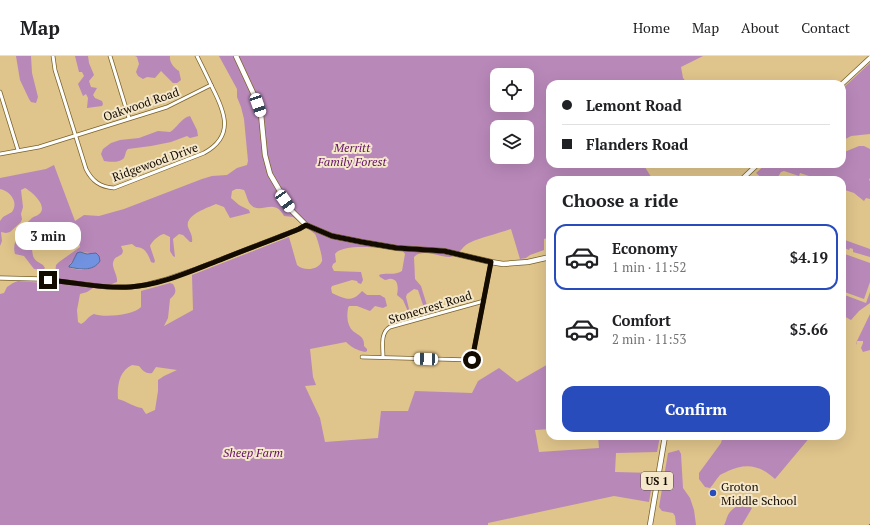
<!DOCTYPE html>
<meta charset="utf-8">
<style>
body{margin:0;font-family:"PT Serif",serif;background:#f2f2f2;color:#202124;height:100vh;display:flex;flex-direction:column;font-size:15px;white-space:nowrap}
*{box-sizing:border-box;margin:0}
p{font-size:13px;color:#757577}
.icon{flex:none;width:22px;height:22px;fill:none;stroke:currentColor;stroke-width:2;stroke-linecap:round;stroke-linejoin:round}
.map{position:relative;flex:1;overflow:hidden}
.side{position:absolute;left:546px;top:120px;width:300px;height:264px;display:flex;flex-direction:column;background:#fff;border-radius:12px;box-shadow:0 4px 16px #0002}
.side>*{flex:none}
.hud{position:absolute;left:546px;top:24px;width:300px;height:88px;border-radius:12px;box-shadow:0 4px 16px #0002;display:grid;align-content:center;height:88px;padding:0 16px;background:#fff}
.buttons{position:absolute;left:490px;top:12px;display:grid;gap:8px}
.buttons a{display:grid;place-items:center;width:44px;height:44px;border-radius:8px;background:#fff;box-shadow:0 4px 16px #0002;font-size:20px}
.end{position:absolute;width:18px;height:18px;margin:-9px;border:5px solid #140b00;background:#fff;box-shadow:0 0 0 2px #fff}
.from{border-radius:50%}
.bubble{position:absolute;height:28px;border-radius:12px;background:#fff;box-shadow:0 4px 16px #0002;font-size:13px;font-weight:700;line-height:28px;text-align:center}
.car{position:absolute;width:12px;height:24px;margin:-12px -6px;border-radius:5px;box-shadow:0 0 3px 1px #0007;background:linear-gradient(#fff 24%,#345 0 40%,#fff 0 76%,#345 0 86%,#fff 0)}
.hud b{display:flex;align-items:center;gap:14px;height:38px;font-size:15px}
.hud b+b{border-top:1px solid #e0e0e0}
.hud i{width:10px;height:10px;background:#202124}
ul{padding:0;list-style:none}
li{display:flex;align-items:center;gap:12px;height:66px;margin:0 8px 6px;padding:0 8px;border:2px solid transparent;border-radius:12px}
li div{flex:1}
li b{display:block;font-size:15px}
li em{font-style:normal;font-weight:700}
li.active{border-color:#284cbb}
li>.icon{width:36px;height:36px;stroke-width:1.5}
h2{padding:0 16px;font-size:18px;line-height:48px}
.button{display:flex;gap:8px;margin-top:auto;padding:8px 16px}
.button a{flex:1;height:46px;border-radius:12px;background:#284cbb;color:#fff;font-size:16px;font-weight:700;line-height:46px;text-align:center}
header{display:flex;align-items:center;gap:24px;box-sizing:border-box;height:56px;padding:0 20px;background:#fff;border-bottom:1px solid #e0e0e0}
header strong{font-size:19px}
nav{display:flex;gap:22px;margin-inline-start:auto;font-size:14px}
.map>svg:first-child{display:block}
.green{fill:#b888b9;fill-rule:evenodd}
.water{fill:#7192e0;stroke:#556a9d}
.lines{fill:none;stroke-linecap:round;stroke-linejoin:round}
.stream{stroke:#556a9d;stroke-width:1}
.minor-casing{stroke:#796128;stroke-width:4.5}
.tertiary-casing{stroke:#796128;stroke-width:5}
.secondary-casing{stroke:#796128;stroke-width:5.5}
.primary-casing{stroke:#796128;stroke-width:6}
.minor{stroke:#fff;stroke-width:3}
.tertiary{stroke:#fff;stroke-width:3.5}
.secondary{stroke:#fff;stroke-width:4}
.primary{stroke:#fff;stroke-width:4.5}
.route{stroke:#140b00;stroke-width:5}
.poi-dot{fill:#284cbb;stroke:#f4e7ca;stroke-width:1.5}
.labels{text-anchor:middle;dominant-baseline:central;stroke-width:4;stroke-linejoin:round;paint-order:stroke}
.shield{fill:#f4e7ca;stroke:#574d3d;stroke-width:1}
.shield-label{font-size:11px;font-weight:bold;fill:#140b00}
.street-label{font-size:12px;fill:#140b00;stroke:#f4e7ca}
.park-label{font-size:12px;font-style:italic;fill:#631068;stroke:#f4e7ca}
.poi-label{font-size:12px;fill:#140b00;stroke:#f4e7ca;text-anchor:start}
</style>
<header>
<strong>Map</strong>
<nav><a>Home</a><a>Map</a><a>About</a><a>Contact</a></nav>
</header>
<div class="map">
<svg width="870" height="469" viewBox="0 0 870 469">
<rect width="100%" height="100%" fill="#dfc48b"/>
<!-- green -->
<g class="green">
<polygon points="16,0 31,0 32,17 38,41 36,47 31,46 29,43 20,24"/>
<polygon points="75,0 88,0 89,7 94,19 89,25 91,31 97,32 93,39 95,42 102,45 103,48 102,50 87,52 88,42 86,38 83,40 78,28 84,20 82,16 79,16"/>
<path d="M135 0H170C169 6 174 12 179 15L181 24 177 27H173L161 15 155 22 147 21 143 23 138 20 136 16 139 8 137 1Z"/>
<path d="M219 0H703L681 11 683 22 688 28H550V108H643L653 124H550V181L544 183V194L530 199 526 202 520 203 511 173C497 178 482 181 469 187 462 190 459 200 450 201 439 201 422 192 414 201L415 223 421 230 429 256H426L425 255 418 234 414 233 407 238 406 241 411 261 410 260 403 244 397 239C398 234 399 224 392 223 389 222 387 224 385 224L380 221 379 219C387 216 394 220 402 215L405 198 402 194C387 193 344 186 335 198L336 206 333 208 332 211 334 215 361 216 363 224 361 228 358 227 357 225 352 224 332 230 331 232 332 237C345 243 352 247 362 235L367 239H380L385 242 387 250 383 252 375 250 370 255 357 250H349L348 252C347 258 347 264 349 269 353 280 365 277 364 290L367 293V295L365 296C357 294 352 292 346 286L310 293 313 321 316 329 305 330 320 362 325 386 378 382 381 355H408L415 335 472 337 478 325 499 312 517 326 550 307V373L535 374 539 396 599 392 598 380H660L657 396 616 397 615 416 654 417 649 446 614 440 488 467V469H0V238L4 237 7 231 13 227 18 225 44 227 55 219 56 209 59 206 80 191 75 170C69 170 45 180 41 183 38 187 38 190 32 193 33 203 34 204 43 209L45 212 43 214 34 213 24 200 15 198C11 186 22 171 31 163 33 160 39 160 41 156 46 148 31 135 25 132L21 134 23 151 21 158 22 163 21 166 10 176 6 177 1 176 2 185 0 190V165L3 161 12 156C19 146 10 135 0 133V122L46 113 54 109 75 165 84 159 99 160 124 153 202 123 212 120 227 119 237 112 247 109 248 105 244 63 241 51 237 41V33ZM497 19H527V49H497ZM497 71H527V101H497ZM236 133H240L244 134C247 139 247 145 251 149 261 159 274 141 284 160L293 161 315 178C317 181 323 202 322 205 318 215 303 215 297 209L289 181 192 219 193 254 164 270 168 262 170 243C176 238 177 235 173 228L170 227 141 235V251C134 259 104 262 94 258 88 260 86 266 81 268L78 266 77 254 80 238 87 236 93 232 99 233 117 226C118 218 110 210 114 204 115 201 120 200 122 198L123 195 121 190 132 188 136 191C145 191 148 198 151 206L154 207 155 205 150 190C152 185 159 179 164 178L170 181V195L173 200 175 201 173 183 179 178 183 179 190 186H192C193 180 190 176 188 171 185 159 207 152 216 148L224 151 230 162 250 157 249 154 239 149 231 142 232 135ZM80 196 90 197 88 213 81 214 70 212V208C75 205 74 198 80 196ZM132 309 139 310C143 315 146 318 152 317L156 311 177 314 164 320 158 324V335L155 354 146 358 142 352C134 351 126 345 118 343 117 330 119 315 132 309Z"/>
<polygon points="870,7 870,78 851,80 842,85 842,33"/>
<path d="M190 60 197 74 198 80 190 82 187 80 171 86 151 90 128 93C125 96 126 98 124 102 120 107 109 106 104 105L101 98 103 93 111 87 120 84 139 82 158 75 170 76C177 72 181 62 190 60Z"/>
<polygon points="859,90 864,90 870,93 870,122 869,124 870,125 870,143 866,142 864,145 854,137 842,133 842,124 821,124 800,117 799,120 784,115 781,116 776,124 764,124 756,117 766,108 842,108 842,97"/>
<polygon points="842,183 870,193 870,201 853,196 853,193 850,192 849,194 842,191"/>
<polygon points="842,197 870,207 870,226 864,243 842,235"/>
<polygon points="870,236 870,247 859,255 851,264 842,259 842,238 866,247"/>
<polygon points="870,258 870,294 863,296 861,292 863,287 863,285 857,285 856,289 856,287"/>
<path d="M723 380H811L775 423C761 410 747 406 728 415 726 416 722 418 720 419 716 423 714 428 710 432L705 431 699 423V417L721 387Z"/>
<polygon points="679,394 681,398 683,432 690,442 694,454 696,469 676,469 675,460 673,457 662,455 659,451 668,397"/>
<path d="M744 447 752 452 742 469H724C726 466 726 463 728 459 731 453 738 449 744 447Z"/>
</g>
<!-- water -->
<path class="water" d="M80 196 87 198 96 197 99 200 100 205C93 216 79 213 69 211V210L72 207 77 197Z"/>
<g class="lines">
<!-- stream -->
<polyline class="stream" points="869,469 870,468"/>
<defs>
<g id="minor">
<path d="M53 0 55 14 86 113C92 125 100 131 114 132L204 97C235 80 225 56 212 31 207 20 202 10 197 0"/>
<polyline points="110,0 129,62"/>
<polyline points="0,36 18,94"/>
<polyline points="0,98 39,91 167,51 211,29"/>
<polyline points="362,301 472,304 491,206"/>
<path d="M383 301C383 290 380 277 390 271L484 245"/>
</g>
<polyline id="tertiary" points="0,222 41,223 107,231 131,231 145,229 164,224 196,213 299,173 306,169"/>
<g id="secondary">
<polyline points="842,28 870,2"/>
<polyline points="741,124 758,108"/>
</g>
<g id="primary">
<polyline points="236,0 255,41 261,58 265,99 270,118 291,154 306,169 332,180 362,186 397,192 444,195 491,206 503,208 528,206 550,201"/>
<polyline points="650,469 665,380"/>
</g>
</defs>
<!-- minor casing -->
<use href="#minor" class="minor-casing"/>
<!-- tertiary casing -->
<use href="#tertiary" class="tertiary-casing"/>
<!-- secondary casing -->
<use href="#secondary" class="secondary-casing"/>
<!-- primary casing -->
<use href="#primary" class="primary-casing"/>
<!-- minor -->
<use href="#minor" class="minor"/>
<!-- tertiary -->
<use href="#tertiary" class="tertiary"/>
<!-- secondary -->
<use href="#secondary" class="secondary"/>
<!-- primary -->
<use href="#primary" class="primary"/>
</g>
<g class="lines">
<!-- route -->
<path class="route" d="M48 224C75 226 102 233 130 231 161 229 191 215 220 204 246 193 273 184 299 173L306 169 332 180 362 186 397 192 444 195 491 206 472 304"/>
</g>
<!-- markers -->
<circle class="poi-dot" cx="713" cy="437" r="4"/>
<g class="labels">
<!-- shield labels -->
<rect class="shield" x="641" y="416" width="32" height="18" rx="3"/>
<g class="shield-label">
<text x="657" y="425">US 1</text>
</g>
<!-- street labels -->
<g class="street-label">
<text transform="translate(141 48) rotate(-19)">Oakwood Road</text>
<text transform="translate(155 106) rotate(-20)">Ridgewood Drive</text>
<text transform="translate(430 251) rotate(-17)">Stonecrest Road</text>
</g>
<!-- park labels -->
<g class="park-label">
<text x="352" y="91">Merritt<tspan x="352" dy="14">Family Forest</tspan></text>
<text x="253" y="396">Sheep Farm</text>
</g>
<!-- poi labels -->
<g class="poi-label">
<text x="721" y="430">Groton<tspan x="721" dy="14">Middle School</tspan></text>
</g>
</g>
</svg>
<div class="buttons">
<a><svg class="icon" aria-label="locate" viewBox="0 0 24 24"><circle cx="12" cy="12" r="6"/><path d="M12 2v4M12 18v4M2 12h4M18 12h4"/></svg></a>
<a><svg class="icon" aria-label="layers" viewBox="0 0 24 24"><path d="M12 4l9 5-9 5-9-5zM3 14l9 5 9-5"/></svg></a>
</div>
<i class="end from" style="left:472px;top:304px"></i>
<i class="end" style="left:48px;top:224px"></i>
<div class="bubble" style="left:15px;top:166px;width:66px">3 min</div>
<i class="car" style="left:258px;top:49px;rotate:161deg"></i>
<i class="car" style="left:285px;top:145px;rotate:145deg"></i>
<i class="car" style="left:426px;top:303px;rotate:272deg"></i>
<div class="hud">
<b><i class="from"></i>Lemont Road</b>
<b><i></i>Flanders Road</b>
</div>
<section class="side">
<h2>Choose a ride</h2>
<ul>
<li class="active"><svg class="icon" aria-label="car" viewBox="0 0 24 24"><path d="M5 17H2v-5l4-1 3-4h7l3 4 3 1v5h-3M9 17h6M6 11h13"/><circle cx="7" cy="17" r="2"/><circle cx="17" cy="17" r="2"/></svg><div><b>Economy</b><p>1 min · 11:52</p></div><em>$4.19</em></li>
<li><svg class="icon" aria-label="car" viewBox="0 0 24 24"><path d="M5 17H2v-5l4-1 3-4h7l3 4 3 1v5h-3M9 17h6M6 11h13"/><circle cx="7" cy="17" r="2"/><circle cx="17" cy="17" r="2"/></svg><div><b>Comfort</b><p>2 min · 11:53</p></div><em>$5.66</em></li>
</ul>
<div class="button"><a>Confirm</a></div>
</section>
</div>
